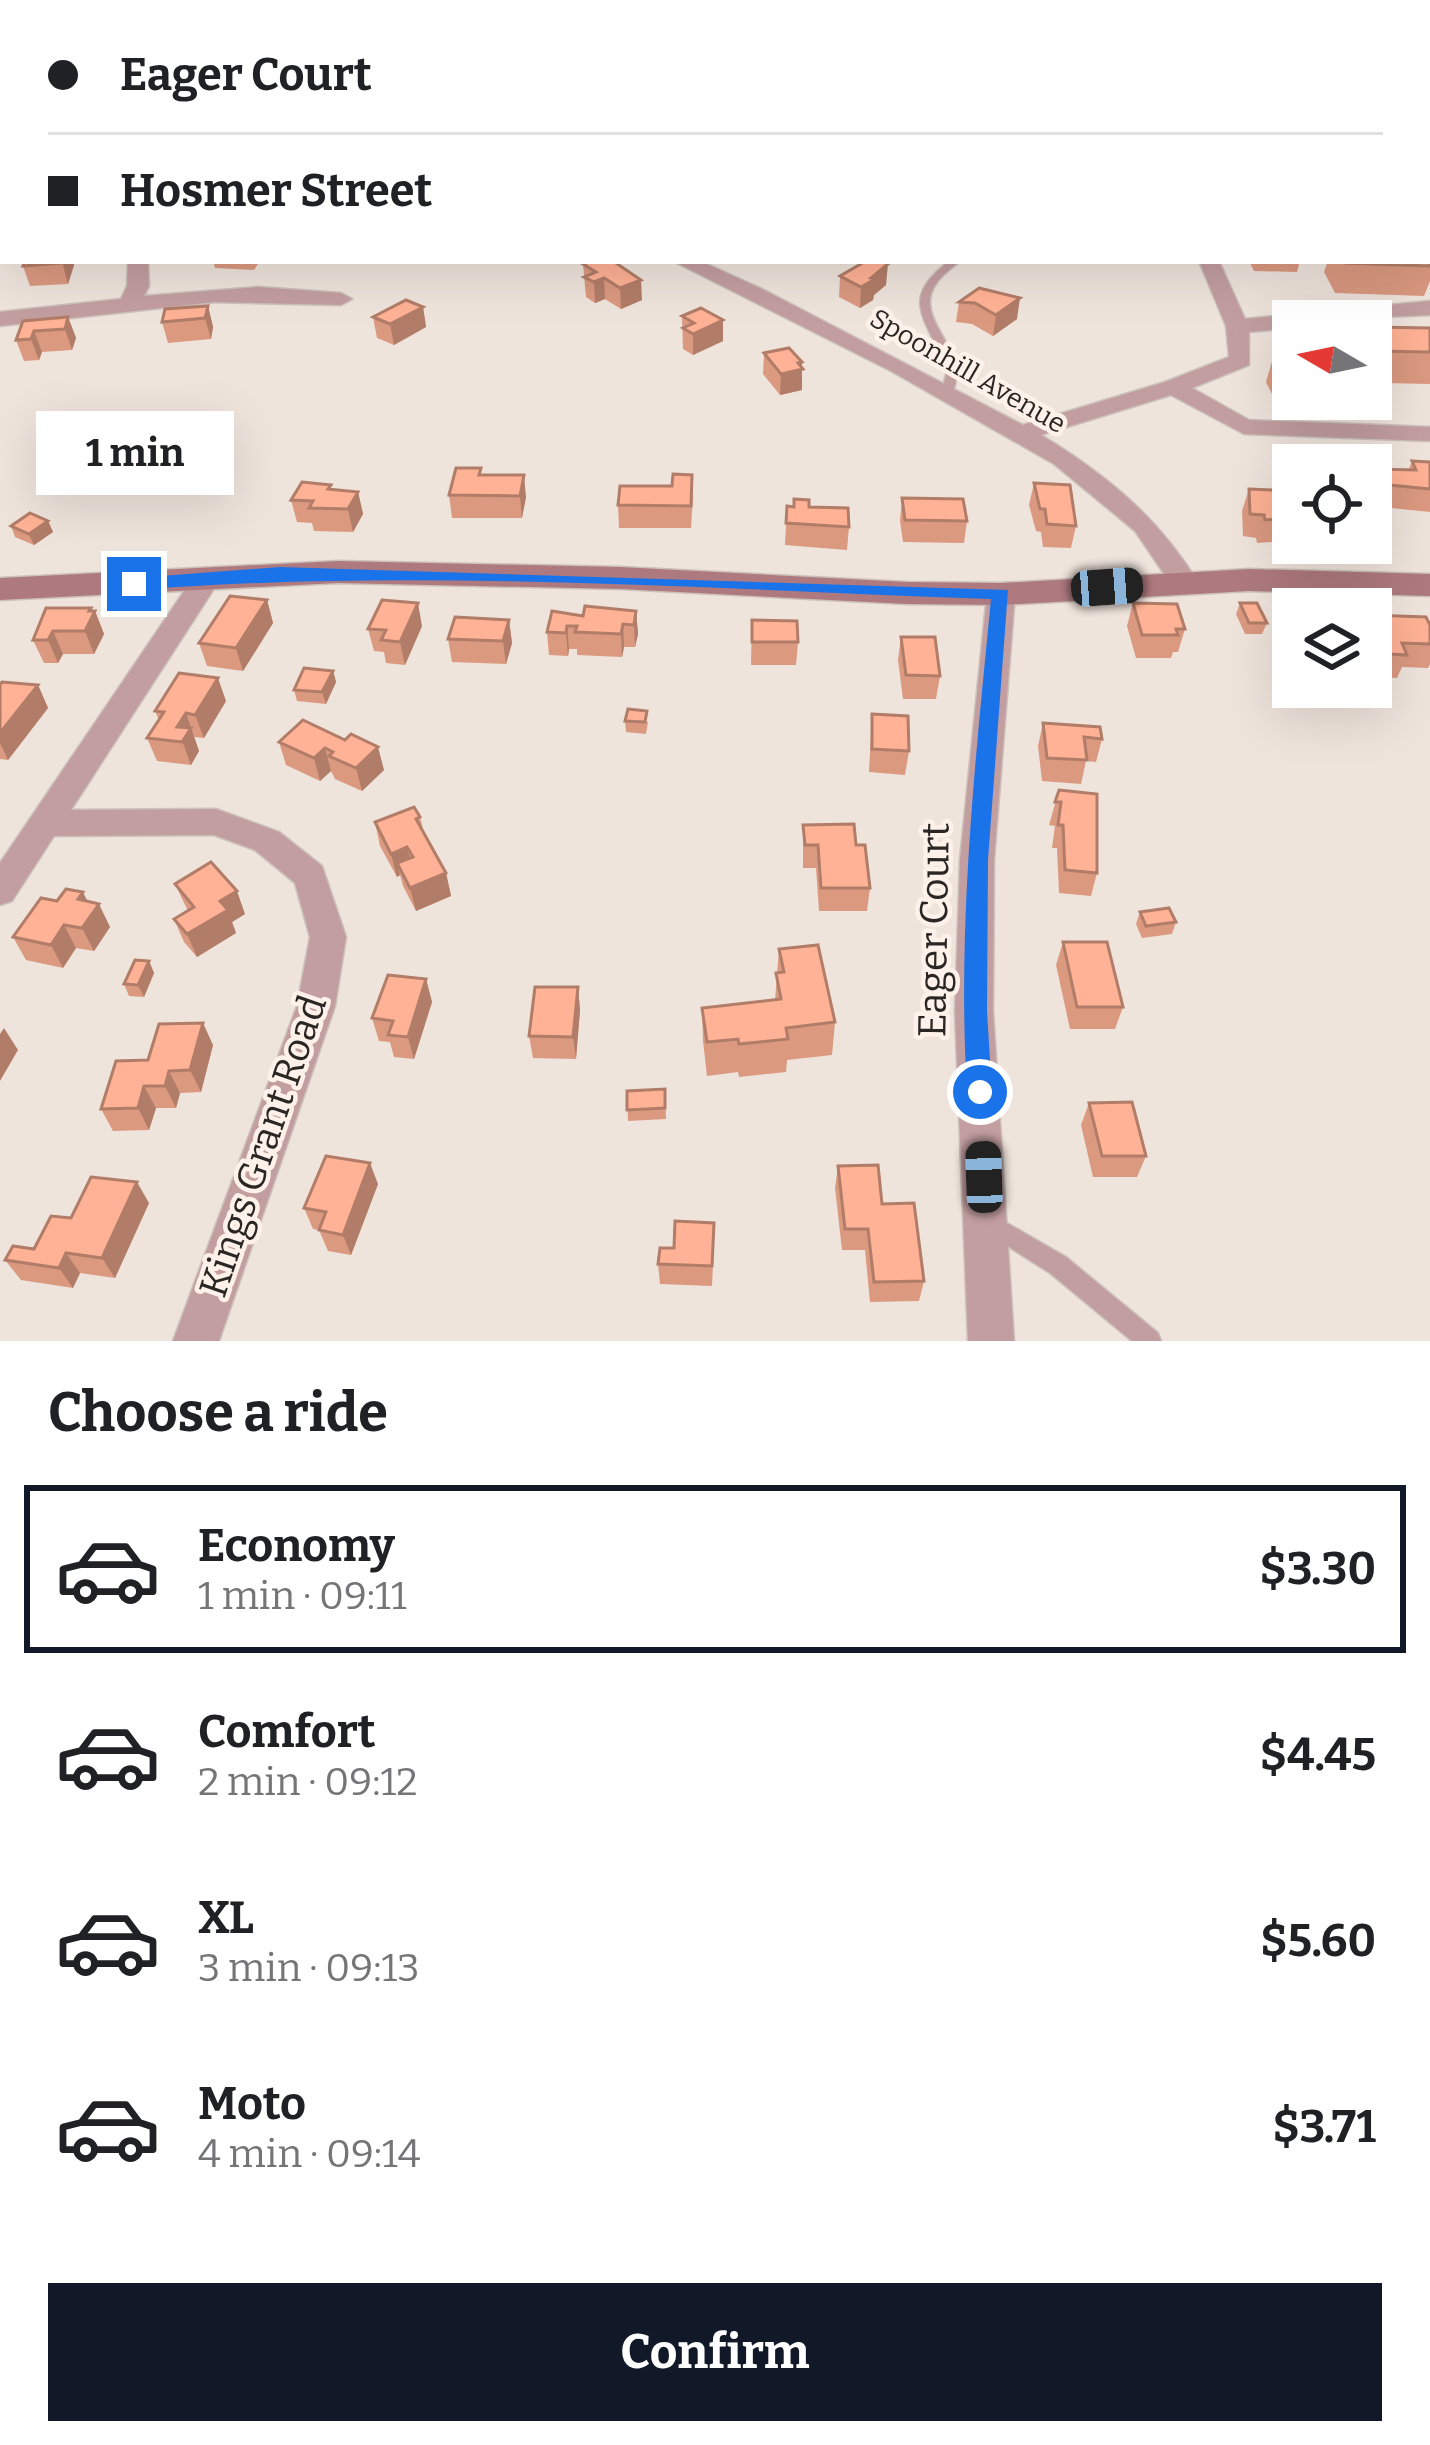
<!DOCTYPE html>
<meta charset="utf-8">
<style>
body{margin:0;font-family:Bitter,serif;background:#f6f6f6;color:#202124;height:100vh;display:flex;flex-direction:column;font-size:45px;white-space:nowrap}
*{box-sizing:border-box;margin:0}
p{font-size:39px;color:#757577}
.icon{flex:none;width:66px;height:66px;fill:none;stroke:currentColor;stroke-width:2;stroke-linecap:round;stroke-linejoin:round}
.map{position:relative;height:1341px;overflow:hidden}
.panel{display:flex;flex-direction:column;background:#fff;flex:1}
.panel>*{flex:none}
.top-card{position:absolute;left:0px;top:0px;width:1431px;height:264px;box-shadow:0 12px 48px #0002;display:grid;align-content:center;height:264px;padding:0 48px;background:#fff}
.needle{width:78px;rotate:279deg}
.fabs{position:absolute;left:1272px;top:300px;display:grid;gap:24px}
.fabs a{display:grid;place-items:center;width:120px;height:120px;border-radius:0px;background:#fff;box-shadow:0 12px 48px #0002;font-size:60px}
.end{position:absolute;width:54px;height:54px;margin:-27px;border:15px solid #1a73e8;background:#fff;box-shadow:0 0 0 6px #fff}
.from{border-radius:50%}
.bubble{position:absolute;height:84px;border-radius:0px;background:#fff;box-shadow:0 12px 48px #0002;font-size:39px;font-weight:700;line-height:84px;text-align:center}
.car{position:absolute;width:36px;height:72px;margin:-36px -18px;border-radius:15px;box-shadow:0 0 9px 3px #0007;background:linear-gradient(#222 24%,#8ab4d8 0 40%,#222 0 76%,#8ab4d8 0 86%,#222 0)}
.top-card b{display:flex;align-items:center;gap:42px;height:114px;font-size:45px}
.top-card b+b{border-top:3px solid #e0e0e0}
.top-card i{width:30px;height:30px;background:#202124}
ul{padding:0;list-style:none}
li{display:flex;align-items:center;gap:36px;height:168px;margin:0 24px 18px;padding:0 24px;border:6px solid transparent;border-radius:0px}
li div{flex:1}
li b{display:block;font-size:45px}
li em{font-style:normal;font-weight:700}
li.active{border-color:#111827}
li>.icon{width:108px;height:108px;stroke-width:1.5}
h2{padding:0 48px;font-size:54px;line-height:144px}
.primary-button{display:flex;gap:24px;margin-top:auto;padding:24px 48px}
.primary-button a{flex:1;height:138px;border-radius:0px;background:#111827;color:#fff;font-size:48px;font-weight:700;line-height:138px;text-align:center}
.map>svg:first-child{display:block}
.lines{fill:none;stroke-linecap:round;stroke-linejoin:round}
.stream{stroke:#a9c6f9;stroke-width:4.5}
.lane-casing{stroke:#ccc2bb;stroke-width:3}
.street-casing{stroke:#ccc2bb;stroke-width:3}
.secondary-casing{stroke:#ccc2bb;stroke-width:3}
.lane{fill:#c39ea0;fill-rule:evenodd}
.street{fill:#c39ea0;fill-rule:evenodd}
.secondary{fill:#af7a7f;fill-rule:evenodd}
.wall{fill:#db9980}
.shaded-wall{fill:#b27d68}
.building{fill:#ffb295;stroke:#b27d68;stroke-width:3}
.route{fill:#1a73e8}
.labels{text-anchor:middle;dominant-baseline:central;stroke-width:9;stroke-linejoin:round;paint-order:stroke}
.far-street-label{font-size:27px;fill:#2a2623;stroke:#fdf1ea}
.near-street-label{font-size:39px;fill:#2a2623;stroke:#fdf1ea}
</style>
<div class="map">
<svg width="1430" height="1341" viewBox="0 0 1430 1341">
<rect width="100%" height="100%" fill="#efe4dc"/>
<g class="lines">
<!-- stream -->
<g class="stream">
<polyline points="570,0 583,3"/>
<polyline points="154,3 172,0"/>
</g>
<defs>
<g id="lane">
<path d="M949 261H960C953 267 943 274 938 281 912 313 957 342 957 373 957 376 954 390 953 393L947 397 941 393C942 390 946 376 946 374 946 364 941 354 936 345 915 305 911 292 949 261Z"/>
<polygon points="993,1215 1066,1257 1158,1333 1161,1341 1132,1341 1050,1273 985,1232 982,1225 985,1218"/>
</g>
<g id="street">
<polygon points="209,0 225,0 227,3 211,3"/>
<polygon points="0,96 3,97 3,108 0,107"/>
<polygon points="128,261 148,261 149,286 144,296 258,287 341,293 352,299 341,305 215,302 0,326 0,312 121,299 127,286"/>
<path d="M673 261H700L764 290 1023 425 1165 382 1229 357 1226 326 1199 261H1219L1245 319 1430 301V315L1293 321V328L1249 332V365L1192 388 1249 420 1430 427V441L1244 434 1171 395 1041 435C1107 475 1159 518 1199 584L1185 593 1175 590 1135 531 1054 464 891 371Z"/>
<polygon points="207,569 221,578 71,810 216,809 279,832 322,866 346,937 335,1006 219,1341 173,1341 297,1006 310,937 295,883 255,850 214,835 54,836 12,901 0,905 0,863 197,572"/>
<polygon points="1001,585 1015,594 994,860 993,1011 1014,1341 968,1341 955,1011 960,860 987,594"/>
</g>
<g id="secondary">
<polygon points="1314,0 1351,0 1353,3 1316,3"/>
<rect x="1428" y="10" width="2" height="10"/>
<polygon points="338,561 621,567 907,582 1001,583 1249,569 1430,574 1430,596 1249,591 1001,605 907,604 621,589 338,583 0,600 0,578"/>
</g>
</defs>
<!-- lane casing -->
<use href="#lane" class="lane-casing"/>
<!-- street casing -->
<use href="#street" class="street-casing"/>
<!-- secondary casing -->
<use href="#secondary" class="secondary-casing"/>
<!-- lane -->
<use href="#lane" class="lane"/>
<!-- street -->
<use href="#street" class="street"/>
<!-- secondary -->
<use href="#secondary" class="secondary"/>
</g>
<!-- wall -->
<g class="wall">
<polygon points="1428,171 1430,174 1430,209 1428,214"/>
<polygon points="1428,226 1430,226 1430,281 1424,296 1335,293 1324,272 1328,261 1428,261"/>
<polygon points="25,261 73,261 74,265 68,284 30,286 23,266"/>
<polygon points="213,261 260,261 254,270 215,268"/>
<polygon points="1249,261 1300,261 1297,272 1254,271"/>
<polygon points="583,264 642,300 621,309 605,299 595,303 586,297"/>
<polygon points="840,276 886,285 874,295 873,300 860,308 839,297"/>
<polygon points="979,288 1017,319 993,336 972,324 956,322 959,302"/>
<polygon points="208,306 213,327 211,339 168,343 162,322"/>
<polygon points="423,307 426,327 394,345 377,338 373,317"/>
<polygon points="682,316 723,320 723,341 693,355 683,349"/>
<polygon points="68,317 76,338 72,350 42,352 39,360 24,361 16,340 23,321"/>
<polygon points="1371,327 1430,328 1430,384 1383,383 1372,411 1280,410 1266,382 1275,351 1293,351 1293,399 1371,399"/>
<polygon points="764,353 802,367 802,390 780,395 763,374"/>
<polygon points="1412,461 1430,462 1430,512 1371,506 1371,477 1374,469 1409,469"/>
<polygon points="56,462 116,473 85,493 65,484"/>
<polygon points="482,475 526,497 522,518 452,518 449,495"/>
<polygon points="1034,483 1076,526 1071,548 1043,547 1041,532 1036,531 1029,505"/>
<polygon points="672,486 693,497 691,528 619,528 618,505"/>
<polygon points="1249,489 1274,498 1293,516 1286,541 1257,543 1256,538 1243,536 1242,511"/>
<polygon points="332,490 358,492 363,514 353,532 314,531 312,523 297,522 291,500"/>
<polygon points="902,498 967,521 964,543 903,542 900,521"/>
<polygon points="787,506 809,507 849,527 847,550 785,545"/>
<polygon points="48,521 53,532 34,545 15,537 11,526"/>
<polygon points="267,600 273,623 243,671 207,666 199,643"/>
<polygon points="1133,603 1185,629 1178,652 1173,652 1171,658 1136,658 1127,626"/>
<polygon points="1240,603 1267,623 1262,634 1245,634 1236,614"/>
<polygon points="91,608 92,611 95,611 104,634 94,654 63,654 58,663 44,663 33,640"/>
<polygon points="636,611 638,634 635,647 624,647 622,657 577,655 577,649 569,649 568,656 549,655 547,632 583,616"/>
<polygon points="1371,615 1430,625 1430,664 1428,668 1402,667 1397,678 1378,677 1375,668 1371,668"/>
<polygon points="509,620 512,643 506,664 452,662 448,639"/>
<polygon points="752,620 798,642 796,665 751,665"/>
<polygon points="422,626 405,665 386,663 384,652 374,651 368,629"/>
<polygon points="901,637 940,676 936,699 903,699 898,660"/>
<polygon points="333,671 336,682 326,704 297,701 294,690"/>
<polygon points="0,685 38,685 48,708 8,760 0,759"/>
<polygon points="1328,687 1358,687 1353,699 1331,698"/>
<polygon points="226,701 204,738 194,737 199,751 191,765 157,761 147,738 159,720 155,711"/>
<polygon points="872,714 909,751 905,775 869,772"/>
<polygon points="303,720 384,770 362,791 335,779 331,771 320,781 286,765 279,742"/>
<polygon points="625,721 648,722 646,734 626,732"/>
<polygon points="1043,723 1102,739 1096,762 1086,761 1081,784 1042,781 1038,746"/>
<polygon points="1059,790 1097,873 1091,896 1059,893 1057,848 1052,848 1055,826 1049,825"/>
<polygon points="420,817 424,833 446,873 451,896 416,911 403,886 400,875 397,877 380,846 375,822"/>
<polygon points="803,825 870,888 867,911 819,911 816,868 803,868"/>
<polygon points="175,884 245,914 232,922 236,933 197,957 184,942 174,919 188,911"/>
<polygon points="57,901 87,901 110,927 94,951 76,948 63,968 26,960 13,937"/>
<polygon points="1140,912 1176,922 1172,934 1142,938 1136,924"/>
<polygon points="1063,942 1123,1007 1115,1029 1070,1029 1056,965"/>
<polygon points="779,949 835,1022 832,1055 787,1060 786,1072 739,1077 738,1072 707,1076 703,1041 702,1008 775,1000"/>
<polygon points="149,961 154,973 144,997 129,996 124,984"/>
<polygon points="426,979 432,1002 414,1059 394,1057 390,1042 379,1041 372,1018"/>
<polygon points="578,987 580,1010 576,1059 533,1058 529,1036"/>
<polygon points="213,1045 201,1092 180,1093 176,1108 156,1108 149,1130 113,1131 101,1109 148,1060"/>
<polygon points="665,1089 666,1119 628,1121 627,1091"/>
<polygon points="1089,1103 1146,1156 1137,1177 1093,1177 1081,1125"/>
<polygon points="838,1166 924,1281 919,1301 870,1302 865,1250 842,1250 835,1188"/>
<polygon points="378,1184 351,1255 328,1251 319,1230 313,1229 304,1208"/>
<polygon points="149,1203 115,1278 80,1273 73,1288 21,1280 5,1260 34,1249 71,1218"/>
<polygon points="714,1243 712,1286 660,1284 658,1264"/>
</g>
<!-- shaded-wall -->
<g class="shaded-wall">
<polygon points="369,0 386,0 387,3 369,3"/>
<polygon points="62,261 73,261 74,265 68,284"/>
<polygon points="888,264 886,285 874,295 873,300 860,308 861,287"/>
<polygon points="604,278 605,299 595,303 594,282"/>
<polygon points="641,280 642,300 621,309 620,288"/>
<polygon points="1020,298 1017,319 993,336 996,315"/>
<polygon points="208,306 213,327 211,339 205,318"/>
<polygon points="423,307 426,327 394,345 390,324"/>
<polygon points="68,317 76,338 72,350 65,329"/>
<polygon points="723,320 723,341 693,355 693,334"/>
<polygon points="34,331 42,352 39,360 31,339"/>
<polygon points="802,362 802,390 780,395 781,374"/>
<polygon points="109,451 116,473 85,493 77,471"/>
<polygon points="524,475 526,497 522,518 520,496"/>
<polygon points="358,492 363,514 353,532 348,509"/>
<polygon points="48,521 53,532 34,545 29,534"/>
<polygon points="267,600 273,623 243,671 236,648"/>
<polygon points="418,603 422,626 405,665 400,642"/>
<polygon points="91,608 93,614 95,611 104,634 94,654 85,631"/>
<polygon points="636,611 638,634 635,647 634,625"/>
<polygon points="509,620 512,643 506,664 503,641"/>
<polygon points="623,624 624,647 622,657 621,634"/>
<polygon points="567,626 569,649 568,656 566,633"/>
<polygon points="53,631 63,654 58,663 48,640"/>
<polygon points="333,671 336,682 326,704 322,692"/>
<polygon points="218,678 226,701 204,738 195,715"/>
<polygon points="38,685 48,708 8,760 0,743 0,733"/>
<polygon points="186,713 199,751 191,765 177,727"/>
<polygon points="378,747 384,770 362,791 356,768"/>
<polygon points="325,748 331,771 320,781 314,758"/>
<polygon points="407,847 413,870 397,863 400,875 397,877 391,854"/>
<polygon points="446,873 451,896 416,911 410,888"/>
<polygon points="237,891 245,914 232,922 236,933 197,957 187,934 220,901"/>
<polygon points="83,892 93,913 99,904 110,927 94,951 82,928 78,899"/>
<polygon points="64,925 76,948 63,968 51,945"/>
<polygon points="149,961 154,973 144,997 138,985"/>
<polygon points="426,979 432,1002 414,1059 408,1037"/>
<polygon points="578,987 580,1010 576,1059 573,1037"/>
<polygon points="203,1023 213,1045 201,1092 190,1070"/>
<polygon points="4,1028 18,1050 0,1081 0,1034"/>
<polygon points="169,1071 180,1093 176,1108 165,1086"/>
<polygon points="144,1086 156,1108 149,1130 138,1108"/>
<polygon points="370,1163 378,1184 351,1255 343,1235"/>
<polygon points="137,1182 149,1203 115,1278 102,1258"/>
<polygon points="66,1253 80,1273 73,1288 59,1268"/>
</g>
<!-- building -->
<g class="building">
<polygon points="1283,0 1307,0 1306,3 1282,3"/>
<polygon points="1428,254 1430,266 1345,263 1344,261 1428,261"/>
<polygon points="25,261 62,261 61,263 23,266"/>
<polygon points="591,261 613,261 641,280 620,288 604,278 594,282 584,277 596,272 583,264"/>
<polygon points="866,261 880,261 888,264 871,278 875,279 861,287 840,276"/>
<polygon points="979,288 1020,298 996,315 975,303 959,302"/>
<polygon points="406,300 423,307 390,324 373,317"/>
<polygon points="208,306 205,318 162,322 165,309"/>
<polygon points="701,308 723,320 693,334 683,328 694,323 682,316"/>
<polygon points="68,317 65,329 34,331 31,339 16,340 23,321"/>
<polygon points="1371,327 1430,328 1430,352 1371,351"/>
<polygon points="789,348 802,362 798,363 803,369 781,374 764,353"/>
<polygon points="1275,351 1293,351 1293,378 1291,378"/>
<polygon points="1371,356 1384,379 1371,379"/>
<polygon points="88,443 109,451 77,471 56,462"/>
<polygon points="1412,461 1430,462 1430,489 1380,484 1374,469 1416,470"/>
<polygon points="456,468 481,468 479,475 524,475 520,496 449,495"/>
<polygon points="673,474 692,475 691,506 618,505 620,486 672,486"/>
<polygon points="302,482 331,485 328,489 358,492 348,509 309,508 313,501 291,500"/>
<polygon points="1034,483 1070,485 1076,526 1047,524 1045,509 1040,509"/>
<polygon points="1249,489 1273,490 1274,498 1289,499 1293,518 1265,520 1264,515 1250,514"/>
<polygon points="902,498 963,499 967,521 905,520"/>
<polygon points="794,499 809,500 809,507 848,508 849,527 786,523 787,506 794,507"/>
<polygon points="30,513 48,521 29,534 11,526"/>
<polygon points="230,596 267,600 236,648 199,643"/>
<polygon points="382,600 418,603 400,642 381,640 386,630 368,629"/>
<polygon points="1133,603 1177,604 1185,629 1176,629 1178,635 1142,635"/>
<polygon points="1240,603 1257,603 1267,623 1249,623"/>
<polygon points="585,606 636,611 634,625 623,624 621,634 575,632 577,626 567,626 566,633 547,632 552,611 583,616"/>
<polygon points="46,608 91,608 89,611 95,611 85,631 53,631 48,640 33,640"/>
<polygon points="1371,615 1426,617 1430,625 1430,644 1402,643 1407,655 1389,654 1385,645 1371,645"/>
<polygon points="455,617 509,620 503,641 448,639"/>
<polygon points="752,620 797,621 798,642 752,642"/>
<polygon points="901,637 935,637 940,676 906,675"/>
<polygon points="304,668 333,671 322,692 294,690"/>
<polygon points="179,673 218,678 195,715 186,713 177,727 191,728 182,742 147,738 164,712 155,711"/>
<polygon points="2,682 38,685 0,733 0,685"/>
<polygon points="628,709 647,711 645,722 625,721"/>
<polygon points="872,714 908,716 909,751 872,749"/>
<polygon points="303,720 345,740 351,734 378,747 356,768 329,756 333,752 325,748 314,758 279,742"/>
<polygon points="1043,723 1100,727 1102,739 1084,737 1087,760 1047,758"/>
<polygon points="1059,790 1097,794 1097,873 1065,870 1063,825 1058,825 1061,802 1055,802"/>
<polygon points="414,807 420,817 416,819 446,873 410,888 397,863 413,857 407,847 391,854 375,822"/>
<polygon points="854,824 856,845 865,845 870,888 821,888 818,845 805,845 803,825"/>
<polygon points="211,862 237,891 220,901 228,910 187,934 174,919 194,907 175,884"/>
<polygon points="66,889 83,892 78,899 99,904 82,928 64,925 51,945 13,937 41,898 57,901"/>
<polygon points="1169,908 1176,922 1146,926 1140,912"/>
<polygon points="1063,942 1107,942 1123,1007 1077,1007"/>
<polygon points="818,945 835,1022 786,1028 788,1039 739,1044 738,1039 707,1042 702,1008 781,999 776,973 784,972 779,949"/>
<polygon points="135,960 149,961 138,985 124,984"/>
<polygon points="388,975 426,979 408,1037 388,1035 393,1021 372,1018"/>
<polygon points="535,987 578,987 573,1037 529,1036"/>
<polygon points="203,1023 190,1070 169,1071 165,1086 144,1086 138,1108 101,1109 116,1061 148,1060 159,1024"/>
<polygon points="665,1089 665,1108 627,1110 627,1091"/>
<polygon points="1132,1102 1146,1156 1102,1156 1089,1103"/>
<polygon points="326,1156 370,1163 343,1235 319,1230 326,1212 304,1208"/>
<polygon points="878,1165 882,1204 914,1203 924,1281 874,1282 868,1229 845,1229 838,1166"/>
<polygon points="91,1177 137,1182 102,1258 66,1253 59,1268 5,1260 13,1246 34,1249 51,1216 71,1218"/>
<polygon points="675,1221 714,1223 712,1266 658,1264 660,1248 674,1248"/>
</g>
<!-- route -->
<path class="route" d="M280 567 1008 590 988 860 987 1011 992 1092 989 1100 980 1104 967 1092C957 926 975 764 991 599 706 589 419 568 134 590L125 584 134 578Z"/>
<g class="labels">
<!-- far-street labels -->
<g class="far-street-label">
<text transform="translate(968 371) rotate(30)">Spoonhill Avenue</text>
</g>
<!-- near-street labels -->
<g class="near-street-label">
<text transform="translate(934 930) rotate(-89)">Eager Court</text>
<text transform="translate(263 1146) rotate(-71)">Kings Grant Road</text>
</g>
</g>
</svg>
<div class="fabs">
<a><svg class="needle" viewBox="-14 -14 28 28"><path d="M0-13l5 13h-10z" fill="#e53935"/><path d="M0 13l5-13h-10z" fill="#757577"/></svg></a>
<a><svg class="icon" aria-label="locate" viewBox="0 0 24 24"><circle cx="12" cy="12" r="6"/><path d="M12 2v4M12 18v4M2 12h4M18 12h4"/></svg></a>
<a><svg class="icon" aria-label="layers" viewBox="0 0 24 24"><path d="M12 4l9 5-9 5-9-5zM3 14l9 5 9-5"/></svg></a>
</div>
<i class="end from" style="left:980px;top:1092px"></i>
<i class="end" style="left:134px;top:584px"></i>
<div class="bubble" style="left:36px;top:411px;width:198px">1 min</div>
<i class="car" style="left:1107px;top:587px;rotate:86deg"></i>
<i class="car" style="left:984px;top:1177px;rotate:358deg"></i>
<div class="top-card">
<b><i class="from"></i>Eager Court</b>
<b><i></i>Hosmer Street</b>
</div>
</div>
<section class="panel">
<h2>Choose a ride</h2>
<ul>
<li class="active"><svg class="icon" aria-label="car" viewBox="0 0 24 24"><path d="M5 17H2v-5l4-1 3-4h7l3 4 3 1v5h-3M9 17h6M6 11h13"/><circle cx="7" cy="17" r="2"/><circle cx="17" cy="17" r="2"/></svg><div><b>Economy</b><p>1 min · 09:11</p></div><em>$3.30</em></li>
<li><svg class="icon" aria-label="car" viewBox="0 0 24 24"><path d="M5 17H2v-5l4-1 3-4h7l3 4 3 1v5h-3M9 17h6M6 11h13"/><circle cx="7" cy="17" r="2"/><circle cx="17" cy="17" r="2"/></svg><div><b>Comfort</b><p>2 min · 09:12</p></div><em>$4.45</em></li>
<li><svg class="icon" aria-label="car" viewBox="0 0 24 24"><path d="M5 17H2v-5l4-1 3-4h7l3 4 3 1v5h-3M9 17h6M6 11h13"/><circle cx="7" cy="17" r="2"/><circle cx="17" cy="17" r="2"/></svg><div><b>XL</b><p>3 min · 09:13</p></div><em>$5.60</em></li>
<li><svg class="icon" aria-label="car" viewBox="0 0 24 24"><path d="M5 17H2v-5l4-1 3-4h7l3 4 3 1v5h-3M9 17h6M6 11h13"/><circle cx="7" cy="17" r="2"/><circle cx="17" cy="17" r="2"/></svg><div><b>Moto</b><p>4 min · 09:14</p></div><em>$3.71</em></li>
</ul>
<div class="primary-button"><a>Confirm</a></div>
</section>
